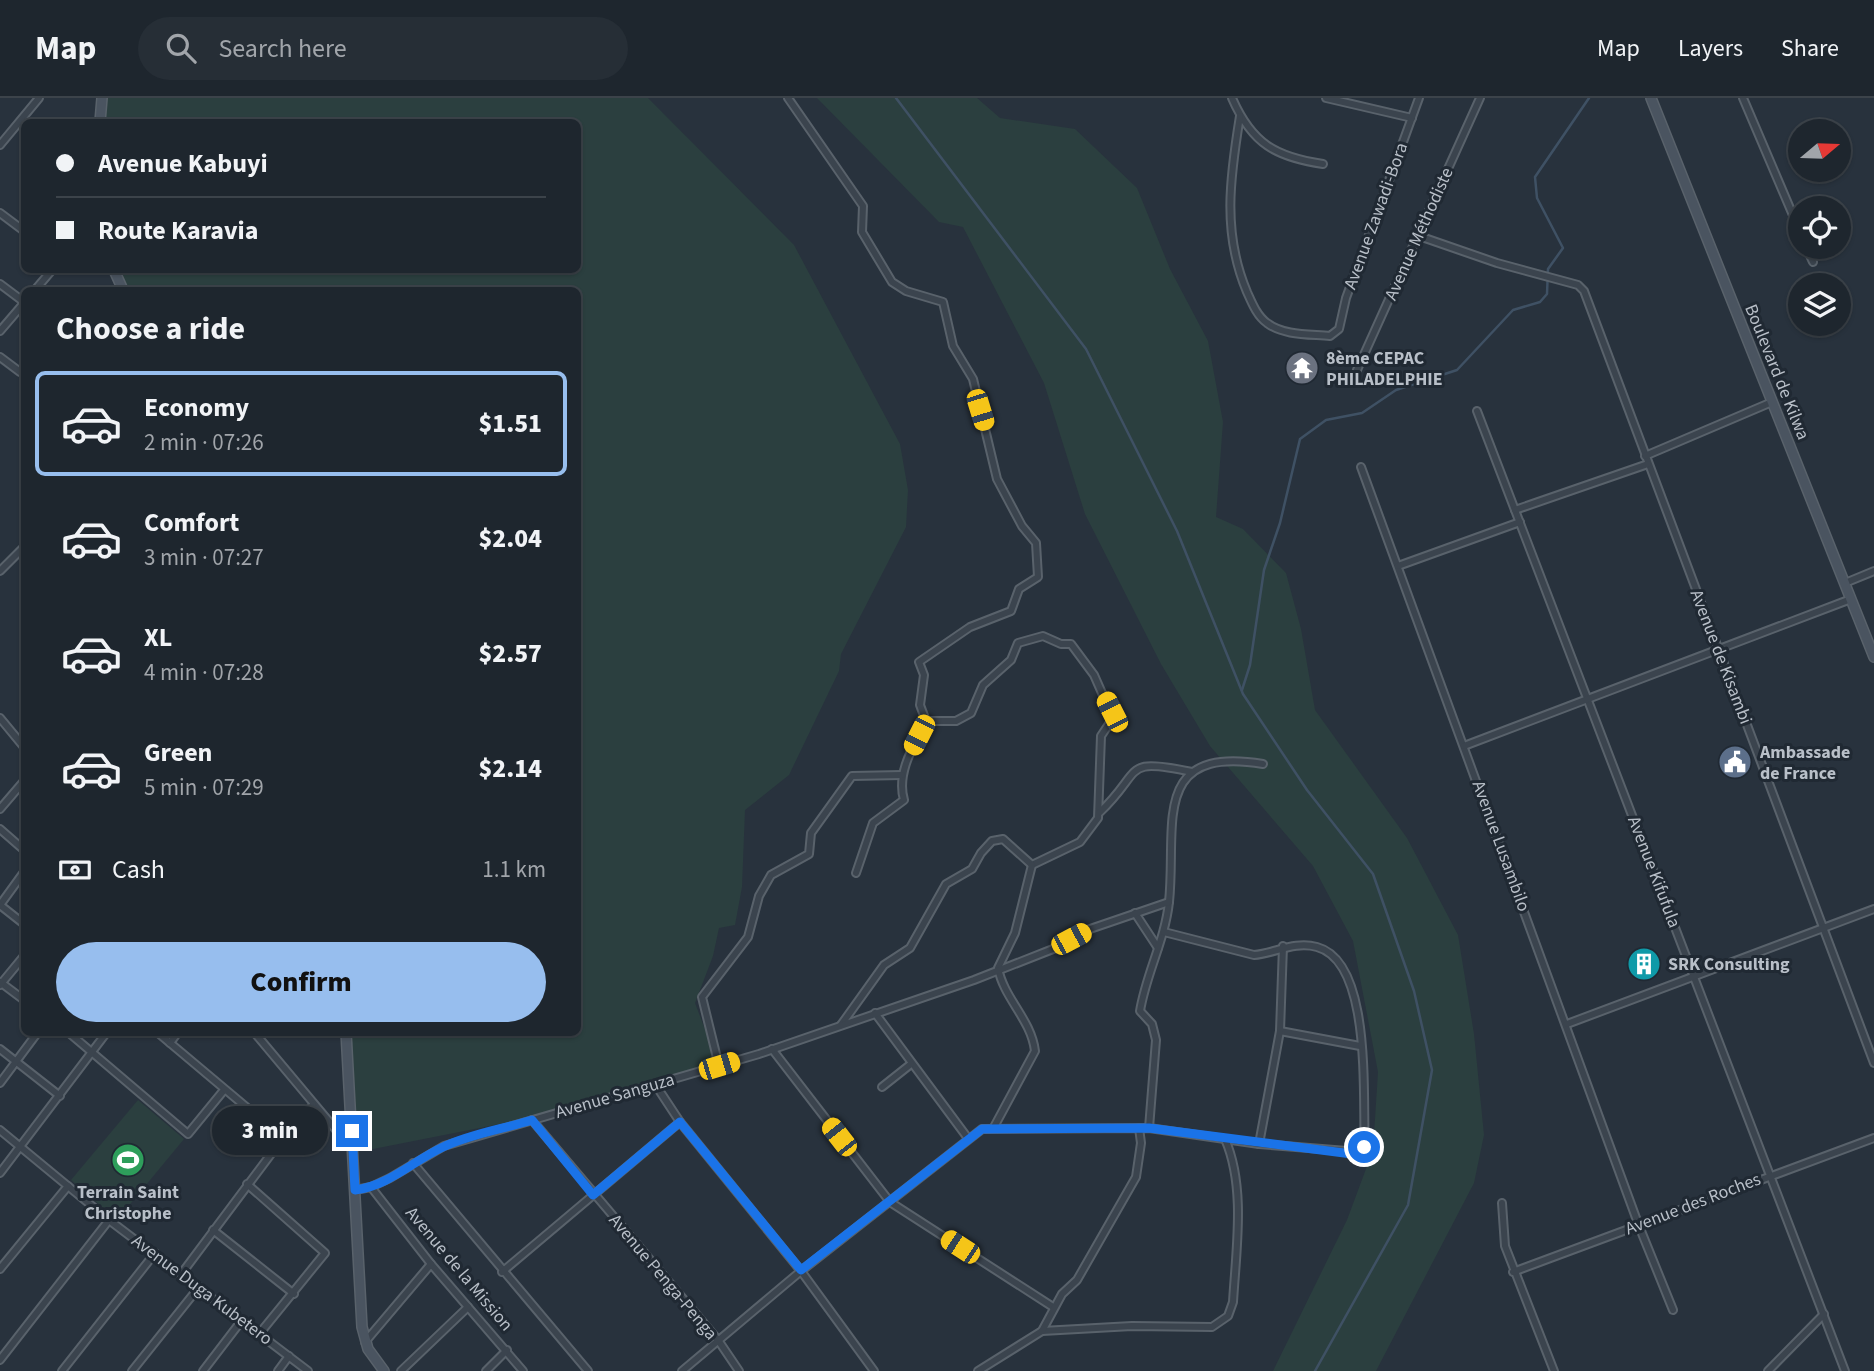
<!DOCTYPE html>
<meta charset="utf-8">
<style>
body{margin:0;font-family:"Source Sans 3",sans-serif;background:#262e36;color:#f1f3f6;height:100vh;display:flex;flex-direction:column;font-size:26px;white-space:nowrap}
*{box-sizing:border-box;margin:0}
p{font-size:23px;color:#a1a5aa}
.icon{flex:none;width:38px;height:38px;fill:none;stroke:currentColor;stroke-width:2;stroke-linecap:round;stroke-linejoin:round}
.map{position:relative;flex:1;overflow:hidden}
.sheet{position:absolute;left:21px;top:189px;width:560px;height:749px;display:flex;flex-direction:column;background:#1e262e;border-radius:10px;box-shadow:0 2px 5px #0004,0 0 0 2px #3c434a}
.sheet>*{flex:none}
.guide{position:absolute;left:21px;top:21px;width:560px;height:154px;border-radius:10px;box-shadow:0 2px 5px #0004,0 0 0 2px #3c434a;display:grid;align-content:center;height:154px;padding:0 35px;background:#1e262e}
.needle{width:46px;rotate:71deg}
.tools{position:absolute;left:1788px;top:21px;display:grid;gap:14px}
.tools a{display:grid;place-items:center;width:63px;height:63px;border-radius:50%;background:#1e262e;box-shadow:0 2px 5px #0004,0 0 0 2px #3c434a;font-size:35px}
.end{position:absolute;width:32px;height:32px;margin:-16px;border:9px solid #1a73e8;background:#fff;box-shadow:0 0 0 4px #fff}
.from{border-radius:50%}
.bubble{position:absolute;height:49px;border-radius:24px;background:#1e262e;box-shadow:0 2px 5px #0004,0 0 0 2px #3c434a;font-size:23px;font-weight:800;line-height:49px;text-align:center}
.car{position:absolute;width:21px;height:42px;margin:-21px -10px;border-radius:9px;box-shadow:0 0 5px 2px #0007;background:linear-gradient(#f5c518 24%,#345 0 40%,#f5c518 0 76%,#345 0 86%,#f5c518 0)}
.guide b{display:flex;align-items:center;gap:24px;height:66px;font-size:26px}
.guide b+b{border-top:2px solid #3c434a}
.guide i{width:18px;height:18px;background:#f1f3f6}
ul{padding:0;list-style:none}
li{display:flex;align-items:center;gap:21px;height:105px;margin:0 14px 10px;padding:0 21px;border:4px solid transparent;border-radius:10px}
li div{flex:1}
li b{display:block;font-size:26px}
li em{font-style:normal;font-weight:800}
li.current{border-color:#97beee}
li>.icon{width:63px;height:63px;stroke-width:1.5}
h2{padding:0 35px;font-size:32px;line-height:84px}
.pay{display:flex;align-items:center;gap:18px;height:77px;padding:0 35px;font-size:26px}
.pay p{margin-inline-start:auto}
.action{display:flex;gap:14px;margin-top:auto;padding:14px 35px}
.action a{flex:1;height:80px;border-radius:42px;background:#97beee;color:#111;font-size:28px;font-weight:800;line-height:80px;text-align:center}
header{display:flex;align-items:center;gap:42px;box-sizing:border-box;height:98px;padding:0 35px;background:#1e262e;border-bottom:2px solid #3c434a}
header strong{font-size:33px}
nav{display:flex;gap:38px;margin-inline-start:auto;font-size:24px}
.search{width:490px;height:63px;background:#262e36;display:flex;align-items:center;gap:18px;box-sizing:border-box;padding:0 24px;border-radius:38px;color:#a1a5aa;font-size:26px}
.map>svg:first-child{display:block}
.green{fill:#2b3f3f}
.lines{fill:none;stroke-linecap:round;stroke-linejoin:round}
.stream{stroke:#3f5164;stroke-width:2.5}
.street-casing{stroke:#59626b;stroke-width:10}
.secondary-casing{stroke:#59626b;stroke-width:12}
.street{stroke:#3b444e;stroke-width:6}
.secondary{stroke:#4a5460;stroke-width:9}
.route{stroke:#1a73e8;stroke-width:9}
.labels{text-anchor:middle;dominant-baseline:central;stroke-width:6;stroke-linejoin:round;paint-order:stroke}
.street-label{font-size:18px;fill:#b8bfc8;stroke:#202933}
.poi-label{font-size:18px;font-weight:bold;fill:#b8bfc8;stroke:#202933;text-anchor:start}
</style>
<header>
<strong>Map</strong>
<div class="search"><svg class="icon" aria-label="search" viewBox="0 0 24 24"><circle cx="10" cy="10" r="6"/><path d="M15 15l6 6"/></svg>Search here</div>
<nav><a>Map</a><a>Layers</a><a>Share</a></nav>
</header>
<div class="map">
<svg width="1874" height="1273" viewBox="0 0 1874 1273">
<rect width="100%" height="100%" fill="#28323d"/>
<!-- green -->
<g class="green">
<polygon points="106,0 648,0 794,147 900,346 908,392 906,429 841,556 839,573 789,677 745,712 742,789 735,827 719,830 713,858 695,905 719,968 555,1015 368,1052 361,1046 356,1033 351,935 578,934 578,192 126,192 118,172 578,172 578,24 104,24"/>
<polygon points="817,0 977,0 1000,20 1075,31 1137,90 1170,171 1208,243 1223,324 1216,419 1243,431 1286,475 1301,531 1315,612 1407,740 1458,837 1474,936 1484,1037 1474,1085 1376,1273 1273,1273 1347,1122 1373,1052 1378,974 1353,843 1313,768 1210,648 1161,566 1085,416 1044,285 963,129 939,124"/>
<polygon points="138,1002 184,1041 117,1122 71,1082"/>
</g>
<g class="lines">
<!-- stream -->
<g class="stream">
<polyline points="896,0 1086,251 1177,433 1243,596 1307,692 1373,776 1414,893 1432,972 1408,1107 1315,1273"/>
<polyline points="1242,592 1250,567 1264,472 1280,425 1300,341 1326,322 1362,315 1396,292 1457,272 1513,212 1540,204 1547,196 1548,171 1563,150 1537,100 1535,79 1589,0"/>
</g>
<defs>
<g id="street">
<path d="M788 0 863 108 862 134 892 184 906 193 943 204 953 248 973 281 997 381 1022 428 1036 445 1038 479 1019 491 1011 513 970 529 919 564 924 577 920 607 926 623C914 647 896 675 904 702L873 725 856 775"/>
<path d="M1232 0C1252 46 1276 59 1323 66"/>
<polyline points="1326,0 1412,20"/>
<polyline points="1743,0 1801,136"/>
<path d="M1240 18C1230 79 1222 135 1247 194 1252 205 1257 218 1267 225 1284 238 1311 236 1330 238L1339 231 1346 200 1419 0"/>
<polyline points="0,47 39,0"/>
<polyline points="0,115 24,133"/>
<polyline points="1419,138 1497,165 1578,187 1584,193 1874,965"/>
<polyline points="1806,149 1813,164"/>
<polyline points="0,186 24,204"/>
<polyline points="35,192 52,172"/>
<polyline points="0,233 24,205"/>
<polyline points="0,259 20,274"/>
<polyline points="1357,272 1480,0"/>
<polyline points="1477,313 1845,1273"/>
<polyline points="1645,358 1772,304"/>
<polyline points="1361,369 1639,1128 1673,1212"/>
<polyline points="1515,412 1648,366"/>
<polyline points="1398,468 1520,424"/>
<polyline points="0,473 24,449"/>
<polyline points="1845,485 1874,473"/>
<polyline points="0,620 24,649"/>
<polyline points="926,623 956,623 971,615 983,587 1011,562 1018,545 1043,538 1061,546 1071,546 1094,577 1113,620 1101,638 1098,720 1080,744 1032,767"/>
<polyline points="1464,648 1851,501"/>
<polyline points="0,711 24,683"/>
<path d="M1100 714C1144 672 1121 659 1192 674"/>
<polyline points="0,731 24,752"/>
<polyline points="0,807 24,774"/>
<polyline points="0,807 24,826"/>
<polyline points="1135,815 1158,850"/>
<polyline points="0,884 24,902"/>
<polyline points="0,887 24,858"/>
<polyline points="875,915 967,1039"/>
<polyline points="1567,926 1874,811"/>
<polyline points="841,927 884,867 910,850 946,786 972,771 981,755 992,743 1003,741 1032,767"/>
<polyline points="1280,933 1360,948"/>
<polyline points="68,934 188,1036 224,992"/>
<polyline points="157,934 283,1040"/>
<polyline points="254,934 352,1051"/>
<polyline points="170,945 178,934"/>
<polyline points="0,951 60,998"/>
<polyline points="772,951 890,1104 1053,1209"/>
<polyline points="719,968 702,899 748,839 759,798 771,777 809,756 811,735 852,678 902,677"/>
<polyline points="0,985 38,934"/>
<polyline points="655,986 680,1024 801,1173 874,1273"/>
<polyline points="882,989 911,966"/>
<polyline points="532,1022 718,1242 739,1273"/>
<path d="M994 1029 1035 953C1031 921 1004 901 998 870L1015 835 1032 767"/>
<path d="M1149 1030 1156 942 1152 926 1140 913C1146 876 1165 842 1169 804 1177 729 1149 647 1263 666"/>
<polyline points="0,1032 109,1122 308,1273"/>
<polyline points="1259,1046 1280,933 1283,848"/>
<polyline points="413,1065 588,1273"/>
<polyline points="0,1075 107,934"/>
<polyline points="247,1086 325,1155 260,1235"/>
<polyline points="371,1089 431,1166 523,1273"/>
<polyline points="355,1092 371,1089 390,1080 444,1048 759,956 974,882 1053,851 1090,831 1169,804"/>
<polyline points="1502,1105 1505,1148 1554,1273"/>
<polyline points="213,1132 294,1196"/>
<polyline points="0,1171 68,1088"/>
<polyline points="502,1174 680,1024"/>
<polyline points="1513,1174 1874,1040"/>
<polyline points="182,1175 283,1040 313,1007"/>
<path d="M1042 1233 1132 1228 1212 1229 1228 1218 1233 1204C1236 1152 1246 1089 1225 1041"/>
<polyline points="365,1244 431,1166"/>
<polyline points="0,1262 109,1122"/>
<polyline points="62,1273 155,1155"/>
<polyline points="132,1273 199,1189"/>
<polyline points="203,1273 242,1222"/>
<polyline points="278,1273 289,1258"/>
<polyline points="401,1273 468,1209"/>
<polyline points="486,1273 507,1252"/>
<path d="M682 1273 801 1173 982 1031 1149 1030 1259 1046 1359 1054 1365 1049C1362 1001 1373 864 1317 849 1294 843 1276 855 1254 857L1164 834"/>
<polyline points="978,1273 1042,1233 1062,1196 1077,1182 1136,1079 1141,1045 1139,1030"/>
<polyline points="1768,1273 1824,1216"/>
</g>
<g id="secondary">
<polyline points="1651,0 1874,559"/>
<polyline points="100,24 102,0"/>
<polyline points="114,172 123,192"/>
<polyline points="346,934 362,1229 368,1251 384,1273"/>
</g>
</defs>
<!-- street casing -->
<use href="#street" class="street-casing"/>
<!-- secondary casing -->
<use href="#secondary" class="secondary-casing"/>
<!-- street -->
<use href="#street" class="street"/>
<!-- secondary -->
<use href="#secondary" class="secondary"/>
</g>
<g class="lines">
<!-- route -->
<path class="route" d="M352 1033 355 1092C388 1088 413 1063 443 1049 470 1036 503 1031 532 1022L593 1097 680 1024 801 1172 982 1031 1149 1030 1352 1056 1364 1049"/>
</g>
<!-- icons -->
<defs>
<symbol id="temple-disc" viewBox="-11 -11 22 22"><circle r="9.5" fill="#6b7280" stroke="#202933"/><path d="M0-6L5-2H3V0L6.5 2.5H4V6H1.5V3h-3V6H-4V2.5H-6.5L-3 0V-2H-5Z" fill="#fff"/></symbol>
<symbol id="civic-disc" viewBox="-11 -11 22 22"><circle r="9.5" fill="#5c6f8a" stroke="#202933"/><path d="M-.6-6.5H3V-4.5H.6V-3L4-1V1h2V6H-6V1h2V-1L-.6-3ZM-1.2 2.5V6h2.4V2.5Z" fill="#fff"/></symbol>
<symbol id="building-disc" viewBox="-11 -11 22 22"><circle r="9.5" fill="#0f9aa8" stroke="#202933"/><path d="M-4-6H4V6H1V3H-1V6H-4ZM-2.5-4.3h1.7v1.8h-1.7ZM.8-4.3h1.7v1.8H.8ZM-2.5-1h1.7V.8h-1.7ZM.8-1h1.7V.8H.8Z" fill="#fff"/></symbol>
<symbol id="stadium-disc" viewBox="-11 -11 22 22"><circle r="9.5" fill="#2e9e5b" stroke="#202933"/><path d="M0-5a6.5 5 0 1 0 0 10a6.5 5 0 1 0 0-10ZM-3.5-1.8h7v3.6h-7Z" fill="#fff"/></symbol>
</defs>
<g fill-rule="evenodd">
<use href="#temple-disc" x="1283" y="251" width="38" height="38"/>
<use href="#civic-disc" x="1716" y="645" width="38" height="38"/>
<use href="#building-disc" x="1625" y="847" width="38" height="38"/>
<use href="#stadium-disc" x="109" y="1043" width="38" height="38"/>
</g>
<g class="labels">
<!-- street labels -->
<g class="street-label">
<text transform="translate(1376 118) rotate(-70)">Avenue Zawadi-Bora</text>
<text transform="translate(1419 136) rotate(-66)">Avenue Méthodiste</text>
<text transform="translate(1777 274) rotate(68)">Boulevard de Kilwa</text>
<text transform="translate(1721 559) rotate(69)">Avenue de Kisambi</text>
<text transform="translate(1501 748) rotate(70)">Avenue Lusambilo</text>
<text transform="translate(1654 774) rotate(69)">Avenue Kifufula</text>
<text transform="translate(615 998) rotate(-16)">Avenue Sanguza</text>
<text transform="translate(1693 1106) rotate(-21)">Avenue des Roches</text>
<text transform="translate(459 1171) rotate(50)">Avenue de la Mission</text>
<text transform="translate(663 1179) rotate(50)">Avenue Penga-Penga</text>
<text transform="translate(202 1192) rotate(37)">Avenue Duga Kubetero</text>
</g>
<!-- poi labels -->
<g class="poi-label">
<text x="1326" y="260">8ème CEPAC<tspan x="1326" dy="21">PHILADELPHIE</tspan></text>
<text x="1760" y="654">Ambassade<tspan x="1760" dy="21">de France</tspan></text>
<text x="1668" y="866">SRK Consulting</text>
<text x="128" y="1094" text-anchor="middle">Terrain Saint<tspan x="128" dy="21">Christophe</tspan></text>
</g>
</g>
</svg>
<div class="tools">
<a><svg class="needle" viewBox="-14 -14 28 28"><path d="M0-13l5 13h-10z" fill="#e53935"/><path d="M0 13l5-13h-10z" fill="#a1a5aa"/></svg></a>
<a><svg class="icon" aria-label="locate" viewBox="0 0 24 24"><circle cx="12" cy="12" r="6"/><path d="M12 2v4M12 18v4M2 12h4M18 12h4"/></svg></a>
<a><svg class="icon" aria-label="layers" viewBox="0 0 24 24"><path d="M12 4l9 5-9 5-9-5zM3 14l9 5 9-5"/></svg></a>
</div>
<i class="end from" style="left:1364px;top:1049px"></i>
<i class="end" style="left:352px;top:1033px"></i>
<div class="bubble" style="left:212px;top:1008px;width:116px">3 min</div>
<i class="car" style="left:980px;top:312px;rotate:163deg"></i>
<i class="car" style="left:1112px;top:614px;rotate:333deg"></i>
<i class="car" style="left:919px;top:637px;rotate:207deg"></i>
<i class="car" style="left:1071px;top:841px;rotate:62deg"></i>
<i class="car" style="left:719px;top:968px;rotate:73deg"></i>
<i class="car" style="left:839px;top:1039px;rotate:322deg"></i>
<i class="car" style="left:960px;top:1149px;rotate:303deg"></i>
<div class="guide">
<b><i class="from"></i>Avenue Kabuyi</b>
<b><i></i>Route Karavia</b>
</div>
<section class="sheet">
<h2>Choose a ride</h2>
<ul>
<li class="current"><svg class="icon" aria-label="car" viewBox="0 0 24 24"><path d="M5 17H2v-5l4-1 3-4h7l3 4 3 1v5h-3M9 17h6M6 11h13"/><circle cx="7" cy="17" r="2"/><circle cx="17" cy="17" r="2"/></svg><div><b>Economy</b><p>2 min · 07:26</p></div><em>$1.51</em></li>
<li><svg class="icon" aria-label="car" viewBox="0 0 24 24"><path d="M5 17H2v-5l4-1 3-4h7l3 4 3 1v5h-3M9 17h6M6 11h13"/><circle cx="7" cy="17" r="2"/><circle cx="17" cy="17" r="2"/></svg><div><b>Comfort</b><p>3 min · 07:27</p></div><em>$2.04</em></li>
<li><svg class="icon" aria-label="car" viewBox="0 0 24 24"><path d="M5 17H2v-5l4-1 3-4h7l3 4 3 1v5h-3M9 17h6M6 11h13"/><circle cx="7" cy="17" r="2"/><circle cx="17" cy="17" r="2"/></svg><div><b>XL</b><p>4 min · 07:28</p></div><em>$2.57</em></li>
<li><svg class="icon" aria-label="car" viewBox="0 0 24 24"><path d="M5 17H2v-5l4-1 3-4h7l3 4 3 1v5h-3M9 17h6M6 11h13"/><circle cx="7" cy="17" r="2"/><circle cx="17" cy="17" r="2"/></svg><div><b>Green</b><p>5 min · 07:29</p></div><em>$2.14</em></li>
</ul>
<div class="pay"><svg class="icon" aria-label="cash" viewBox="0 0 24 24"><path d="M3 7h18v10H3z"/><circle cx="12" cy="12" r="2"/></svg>Cash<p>1.1 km</p></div>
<div class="action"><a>Confirm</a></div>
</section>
</div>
